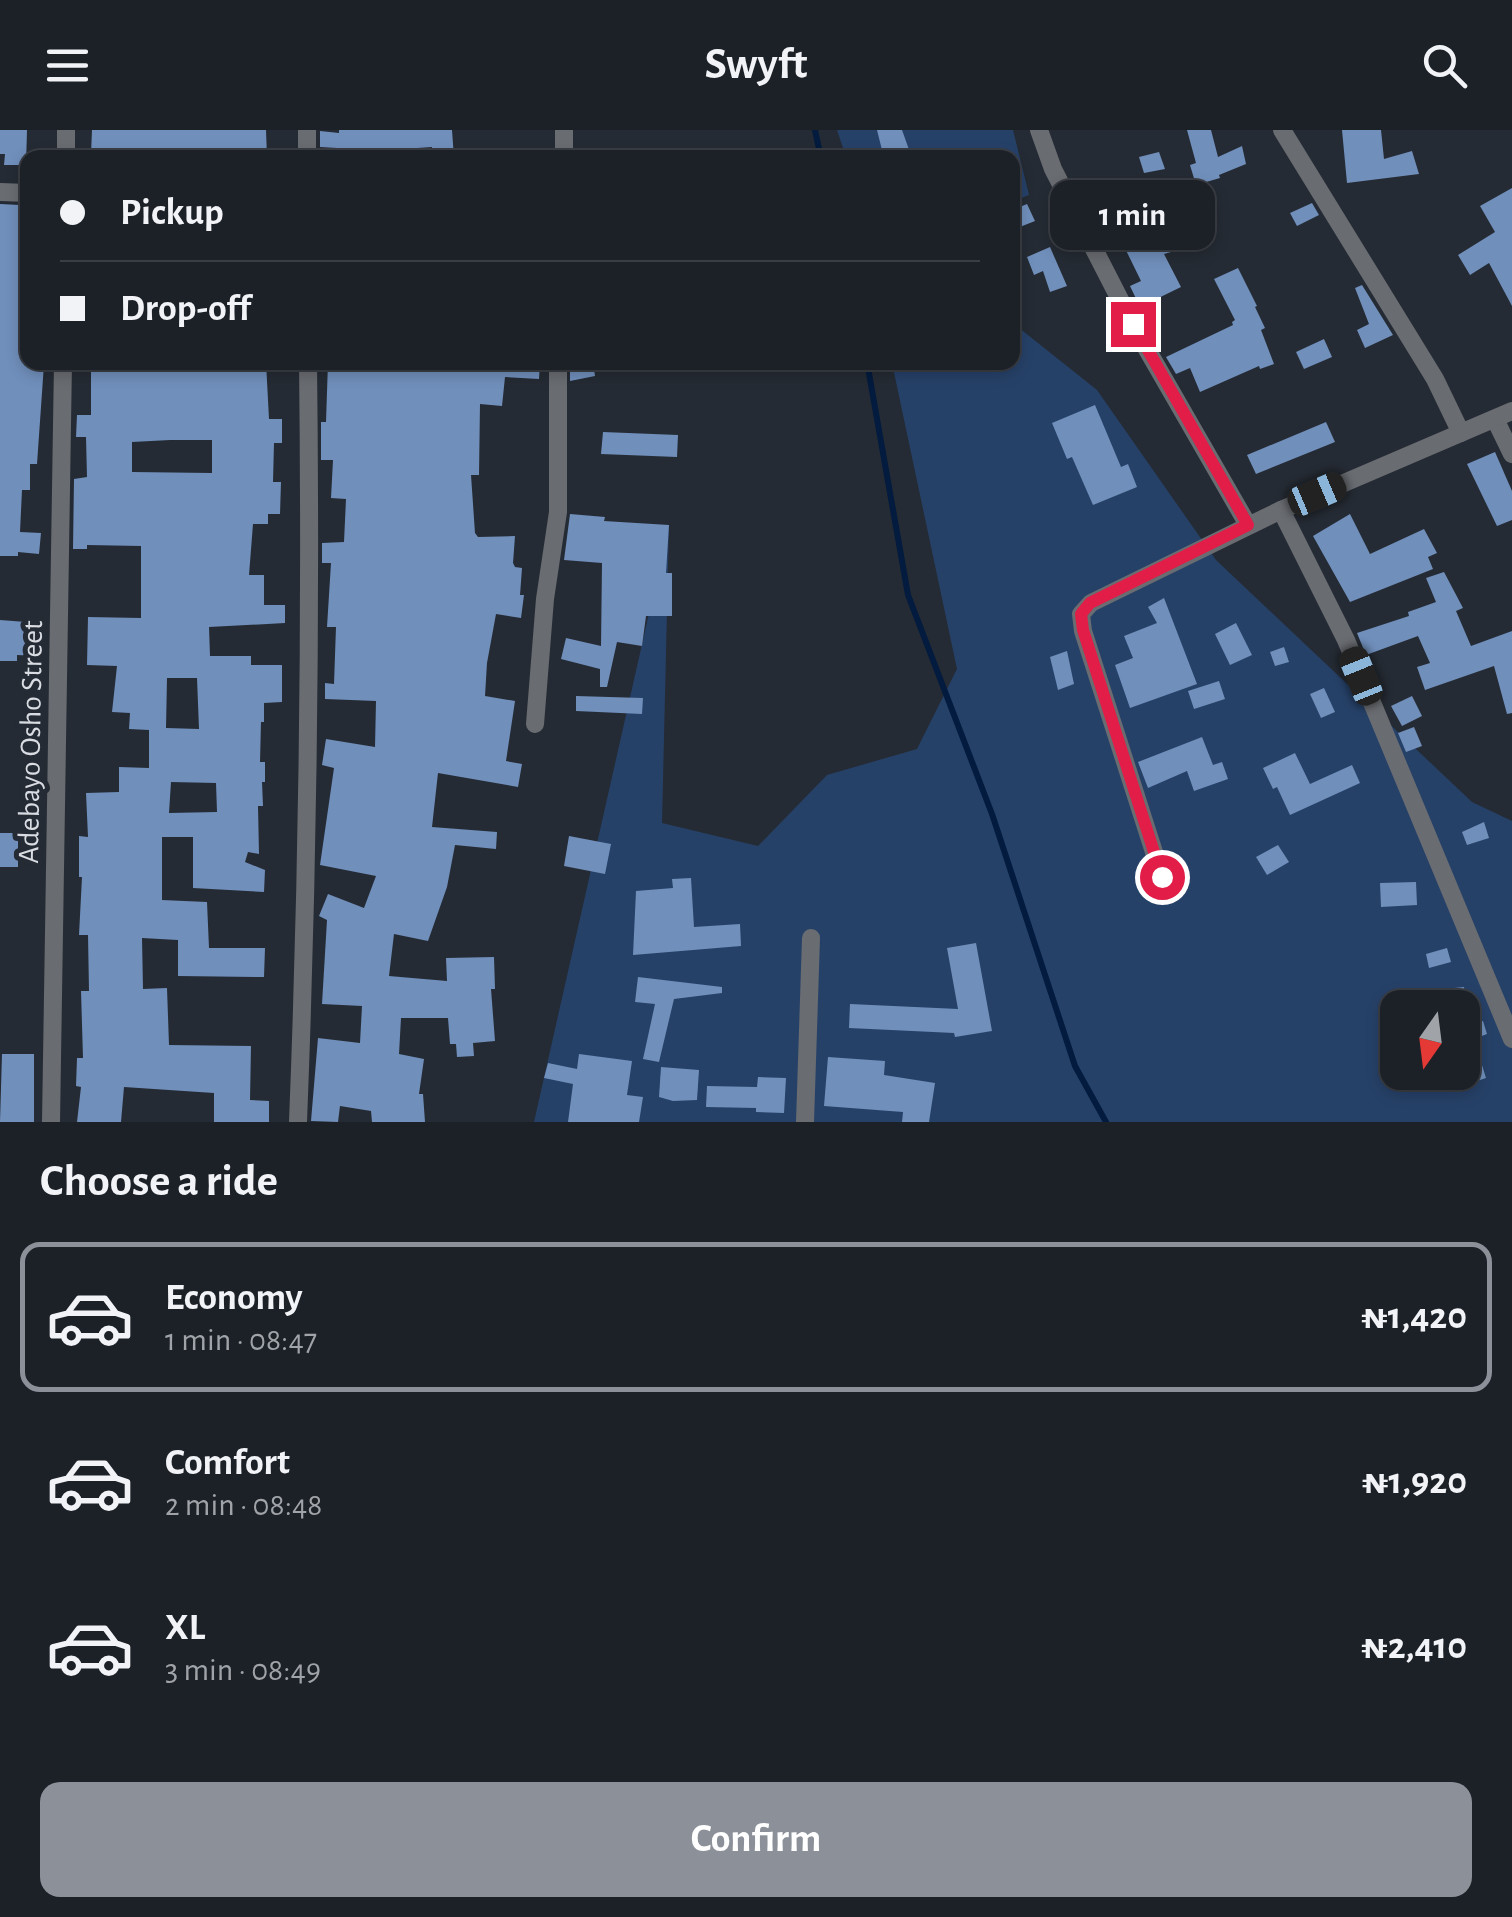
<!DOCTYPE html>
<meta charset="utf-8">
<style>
body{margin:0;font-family:"Alegreya Sans",sans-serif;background:#25282f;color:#f1f3f6;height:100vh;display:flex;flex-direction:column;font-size:38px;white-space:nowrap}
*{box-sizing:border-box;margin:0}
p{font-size:32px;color:#a0a3a7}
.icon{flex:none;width:55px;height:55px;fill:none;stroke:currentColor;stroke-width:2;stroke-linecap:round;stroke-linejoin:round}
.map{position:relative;height:992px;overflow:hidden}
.side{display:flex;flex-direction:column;background:#1c2027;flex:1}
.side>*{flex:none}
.guide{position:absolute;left:20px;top:20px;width:1000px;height:220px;border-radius:20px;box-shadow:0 5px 15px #0003,0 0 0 2px #3a3e44;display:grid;align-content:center;height:220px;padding:0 40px;background:#1c2027}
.needle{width:65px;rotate:194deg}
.controls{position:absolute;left:1380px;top:860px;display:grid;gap:20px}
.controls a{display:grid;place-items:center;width:100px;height:100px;border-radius:20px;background:#1c2027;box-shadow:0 5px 15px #0003,0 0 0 2px #3a3e44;font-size:50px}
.end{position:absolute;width:45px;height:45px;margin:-22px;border:12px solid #e11d48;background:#fff;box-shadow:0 0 0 5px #fff}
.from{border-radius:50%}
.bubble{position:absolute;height:70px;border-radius:20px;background:#1c2027;box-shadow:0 5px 15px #0003,0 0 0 2px #3a3e44;font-size:32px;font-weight:600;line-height:70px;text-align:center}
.car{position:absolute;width:30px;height:60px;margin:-30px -15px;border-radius:12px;box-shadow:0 0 8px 2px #0007;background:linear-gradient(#222 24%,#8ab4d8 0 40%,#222 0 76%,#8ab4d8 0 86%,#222 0)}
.guide b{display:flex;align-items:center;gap:35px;height:95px;font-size:38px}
.guide b+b{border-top:2px solid #3a3e44}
.guide i{width:25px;height:25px;background:#f1f3f6}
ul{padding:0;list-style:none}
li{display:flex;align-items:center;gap:30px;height:150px;margin:0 20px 15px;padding:0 20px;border:5px solid transparent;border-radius:20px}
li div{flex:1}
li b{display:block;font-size:38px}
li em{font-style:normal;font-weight:600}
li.on{border-color:#8c9099}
li>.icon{width:90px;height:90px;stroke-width:1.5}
h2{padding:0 40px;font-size:45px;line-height:120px}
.action{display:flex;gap:20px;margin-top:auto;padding:20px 40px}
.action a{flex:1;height:115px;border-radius:20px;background:#8c9099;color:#fff;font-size:40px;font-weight:600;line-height:115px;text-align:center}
header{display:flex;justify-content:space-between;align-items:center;height:130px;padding:0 40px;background:#1c2027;font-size:45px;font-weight:600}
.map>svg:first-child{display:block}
.green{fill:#264168;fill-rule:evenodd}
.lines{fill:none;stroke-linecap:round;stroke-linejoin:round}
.stream{stroke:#021b3e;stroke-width:6}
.building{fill:#708fbb;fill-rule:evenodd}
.street{stroke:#696c71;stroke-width:18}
.route{stroke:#e11d48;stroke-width:12}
.labels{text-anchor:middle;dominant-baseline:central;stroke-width:10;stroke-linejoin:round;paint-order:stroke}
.street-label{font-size:30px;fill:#d9dde3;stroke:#252b34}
</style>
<header><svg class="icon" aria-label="menu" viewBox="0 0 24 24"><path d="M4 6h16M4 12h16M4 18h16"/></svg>Swyft<svg class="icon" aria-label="search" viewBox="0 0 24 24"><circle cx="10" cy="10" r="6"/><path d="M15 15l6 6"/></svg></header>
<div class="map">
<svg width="1512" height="992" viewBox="0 0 1512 992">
<rect width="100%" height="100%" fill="#252b34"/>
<!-- green -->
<g class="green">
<polygon points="837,0 1013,0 1029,65 1013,71 1012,28 846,27"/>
<path d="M1013 193 1097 260 1216 430 1472 672 1512 691V992H534L669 395 662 693 758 716 827 645 917 619 957 539 892 233 1012 232ZM1398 878H1462V942H1398Z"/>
</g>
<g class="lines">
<!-- stream -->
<g class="stream">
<polyline points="815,0 821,28"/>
<polyline points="867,232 908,465 992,684 1075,936 1106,992"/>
</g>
</g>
<!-- building -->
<g class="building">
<polygon points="0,0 27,0 26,35 4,35 5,24 0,24"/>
<polygon points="92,0 266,0 267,28 91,24"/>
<polygon points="339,0 452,0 454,28 433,28 432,17 388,20 388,28 337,28 337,18 320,17 320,1 339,3"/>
<polygon points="877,0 902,0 912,28 884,28"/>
<polygon points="1187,0 1211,0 1218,27 1242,16 1246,34 1219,45 1220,48 1196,55 1190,35 1196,33"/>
<polygon points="1342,0 1381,0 1384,29 1412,21 1419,44 1347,53"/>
<polygon points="1159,22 1165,39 1144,43 1139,27"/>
<polygon points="1512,58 1512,176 1489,133 1470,145 1458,125 1495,102 1480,76"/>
<polygon points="1116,59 1131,97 1155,89 1160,98 1184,91 1190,113 1170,119 1171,122 1164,124 1181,157 1140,177 1130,156 1141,151 1099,65"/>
<polygon points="1312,73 1319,85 1297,96 1290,83"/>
<polygon points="0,74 20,75 21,125 28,125 27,234 44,234 37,334 30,334 30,360 22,360 20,402 41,403 39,424 18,422 18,426 0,426"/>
<polygon points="1027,74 1035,91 1012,100 1012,80"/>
<polygon points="1050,117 1067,156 1050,162 1043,141 1034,145 1027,127"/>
<polygon points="1238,138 1257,176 1255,177 1265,198 1261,200 1274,234 1260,239 1259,236 1200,262 1190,238 1176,244 1166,227 1233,195 1232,192 1235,190 1214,149"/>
<polygon points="1362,155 1393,205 1365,218 1357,200 1369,194 1355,158"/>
<polygon points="1324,209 1332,227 1304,239 1296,222"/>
<path d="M266 232 269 289H282V313H274L273 352H281L280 384H268V394H253L249 445H264V475H285V493L209 497 210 526H251V535H282V572L264 573V592H261L260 632H265V652H262L263 676H258L259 724 248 722 245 732 265 740 264 762 193 758V707H162V770L207 772 209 818H265L264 847 178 846V810L142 808 143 859 167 858 169 915 251 916 250 970 269 971V992H214V963L124 957 121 992H77L81 957 76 956 77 928H83L81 861H89L88 805H79L82 747H79V706L88 707 86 663 119 662V637L149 638V600L129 599 130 583 112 582 117 536 87 535 88 487 141 488V416L87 415V419H73L74 349 87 347 86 307H76L77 285H91V233ZM170 310H212V343L132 342V312ZM167 548H197L199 599 166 598ZM171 652 216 653 217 682 169 683Z"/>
<polygon points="328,232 540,232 539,249 505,247 502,276 480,274 479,345 471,345 475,403 478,407 515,406 513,433 515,437 522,438 520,465 524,465 521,488 496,484 487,533 485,566 515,571 506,631 522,634 518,657 438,643 432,697 497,702 496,719 455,715 447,757 428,811 394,804 389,846 447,851 446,828 494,827 495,859 491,859 495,911 473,913 474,926 457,927 456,914 450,914 448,888 401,888 399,924 424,929 419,964 423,964 425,992 372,992 371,981 340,976 338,992 311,991 318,908 360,913 362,876 322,874 327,790 319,786 328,764 364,778 376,746 320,735 334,638 322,635 326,609 375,617 376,571 325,569 325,553 334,554 336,497 327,497 331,433 322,433 322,413 344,412 346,369 331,368 333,330 321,330 321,292 326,292"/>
<polygon points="570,232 593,232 595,246 570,251"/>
<polygon points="1095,275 1121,337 1128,334 1137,357 1093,375 1072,327 1067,329 1052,293"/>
<polygon points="1326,292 1335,312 1256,344 1247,325"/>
<polygon points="603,302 678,305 677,327 601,324"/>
<polygon points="1495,322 1512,361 1512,390 1497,396 1467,334"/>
<polygon points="570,384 605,387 604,391 669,395 666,443 672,443 672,486 646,486 642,516 617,512 607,557 600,557 600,539 561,529 566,508 601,516 602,433 564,430"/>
<polygon points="1350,384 1370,424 1424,399 1437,423 1428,427 1433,439 1350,472 1313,406"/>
<polygon points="1444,442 1463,478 1456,481 1471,516 1512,501 1512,583 1507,584 1494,536 1425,560 1417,537 1430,533 1418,506 1366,525 1357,503 1409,486 1408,482 1436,472 1426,448"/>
<polygon points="1164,468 1197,554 1130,578 1115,535 1133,528 1124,506 1157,493 1148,477"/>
<polygon points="0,490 39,493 37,526 17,525 17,531 0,531"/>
<polygon points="1236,493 1252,525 1230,535 1215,504"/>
<polygon points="1284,517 1289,532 1275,536 1270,522"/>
<polygon points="1067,521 1074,554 1058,560 1050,527"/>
<polygon points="1219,551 1225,569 1194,579 1188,561"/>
<polygon points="1324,558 1335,582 1321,588 1310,564"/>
<polygon points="576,566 643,568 642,584 576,581"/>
<polygon points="1412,566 1422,586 1402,596 1391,576"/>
<polygon points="1414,597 1422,616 1406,622 1398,603"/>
<polygon points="1202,607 1213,635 1222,632 1228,649 1194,661 1187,641 1148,658 1138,632"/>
<polygon points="1295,623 1310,654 1352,635 1360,653 1290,685 1277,657 1273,659 1263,638"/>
<polygon points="1484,692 1489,708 1467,715 1462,702"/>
<rect x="0" y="703" width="18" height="34"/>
<polygon points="569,706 611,714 605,744 564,736"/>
<polygon points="1278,715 1289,732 1267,745 1256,727"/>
<polygon points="691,748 694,797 740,794 741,816 633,825 636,761 673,758 672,749"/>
<polygon points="1416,752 1417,775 1381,777 1380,753"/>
<polygon points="976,813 992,901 955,907 954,903 849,898 850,874 958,879 947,818"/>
<polygon points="1447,818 1451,832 1429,838 1426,824"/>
<polygon points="638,847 722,857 722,863 674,869 659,932 643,929 655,874 635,872"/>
<polygon points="1464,857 1466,878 1417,878 1416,862"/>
<polygon points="1462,885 1466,885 1469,895 1483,891 1487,904 1474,909 1486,948 1462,956"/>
<polygon points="2,924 34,924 34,992 0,992"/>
<polygon points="579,924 632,931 627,965 643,967 639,992 568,992 573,954 544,948 548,933 577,939"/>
<polygon points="828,927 885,931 884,945 935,953 929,992 902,992 903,982 824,976"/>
<polygon points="661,937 699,940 697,970 673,971 659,967"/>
<polygon points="758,947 786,948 784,983 756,982 756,978 706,977 707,956 757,957"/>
</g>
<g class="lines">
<!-- street -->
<g class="street">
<polyline points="564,0 564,28"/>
<polyline points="1039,0 1053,39 1133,195 1248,395"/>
<polyline points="1282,0 1435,249 1461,303"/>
<polyline points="66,28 66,0"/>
<polyline points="307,28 307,0"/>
<polyline points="0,62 28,63"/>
<polyline points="1495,289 1512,324"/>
<polyline points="1281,380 1346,510 1512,909"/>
<polyline points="535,594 545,469 558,382 558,232"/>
<polyline points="1162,747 1083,501 1081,484 1091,473 1281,380 1512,281"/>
<polyline points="51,992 63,232"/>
<path d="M298 992C308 739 311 486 308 232"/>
<polyline points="805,992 811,808"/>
</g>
</g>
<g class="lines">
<!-- route -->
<polyline class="route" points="1133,194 1248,395 1090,473 1081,484 1083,500 1162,747"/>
</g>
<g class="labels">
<!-- street labels -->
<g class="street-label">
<text transform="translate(31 612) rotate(-89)">Adebayo Osho Street</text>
</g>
</g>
</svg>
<div class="controls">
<a><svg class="needle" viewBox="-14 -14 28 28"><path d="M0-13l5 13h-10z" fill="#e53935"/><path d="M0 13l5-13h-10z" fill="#a0a3a7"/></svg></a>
</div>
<i class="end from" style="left:1162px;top:747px"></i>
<i class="end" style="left:1133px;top:194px"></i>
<div class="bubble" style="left:1050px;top:50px;width:165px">1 min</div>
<i class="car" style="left:1317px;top:364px;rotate:67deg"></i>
<i class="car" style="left:1361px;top:546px;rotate:338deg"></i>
<div class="guide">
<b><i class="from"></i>Pickup</b>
<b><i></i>Drop-off</b>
</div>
</div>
<section class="side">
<h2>Choose a ride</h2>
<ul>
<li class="on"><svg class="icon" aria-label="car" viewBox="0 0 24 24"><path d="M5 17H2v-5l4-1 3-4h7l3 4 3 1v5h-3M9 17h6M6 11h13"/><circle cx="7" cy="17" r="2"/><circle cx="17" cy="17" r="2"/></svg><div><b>Economy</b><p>1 min · 08:47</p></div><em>₦1,420</em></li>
<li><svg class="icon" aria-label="car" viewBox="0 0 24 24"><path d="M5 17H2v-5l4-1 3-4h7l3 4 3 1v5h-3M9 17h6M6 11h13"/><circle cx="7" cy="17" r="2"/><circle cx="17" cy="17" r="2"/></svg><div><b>Comfort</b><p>2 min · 08:48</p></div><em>₦1,920</em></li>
<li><svg class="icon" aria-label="car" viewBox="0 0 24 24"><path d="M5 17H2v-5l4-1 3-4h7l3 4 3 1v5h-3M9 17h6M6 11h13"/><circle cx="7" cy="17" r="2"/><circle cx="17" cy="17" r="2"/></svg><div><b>XL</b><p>3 min · 08:49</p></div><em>₦2,410</em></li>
</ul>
<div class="action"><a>Confirm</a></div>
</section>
